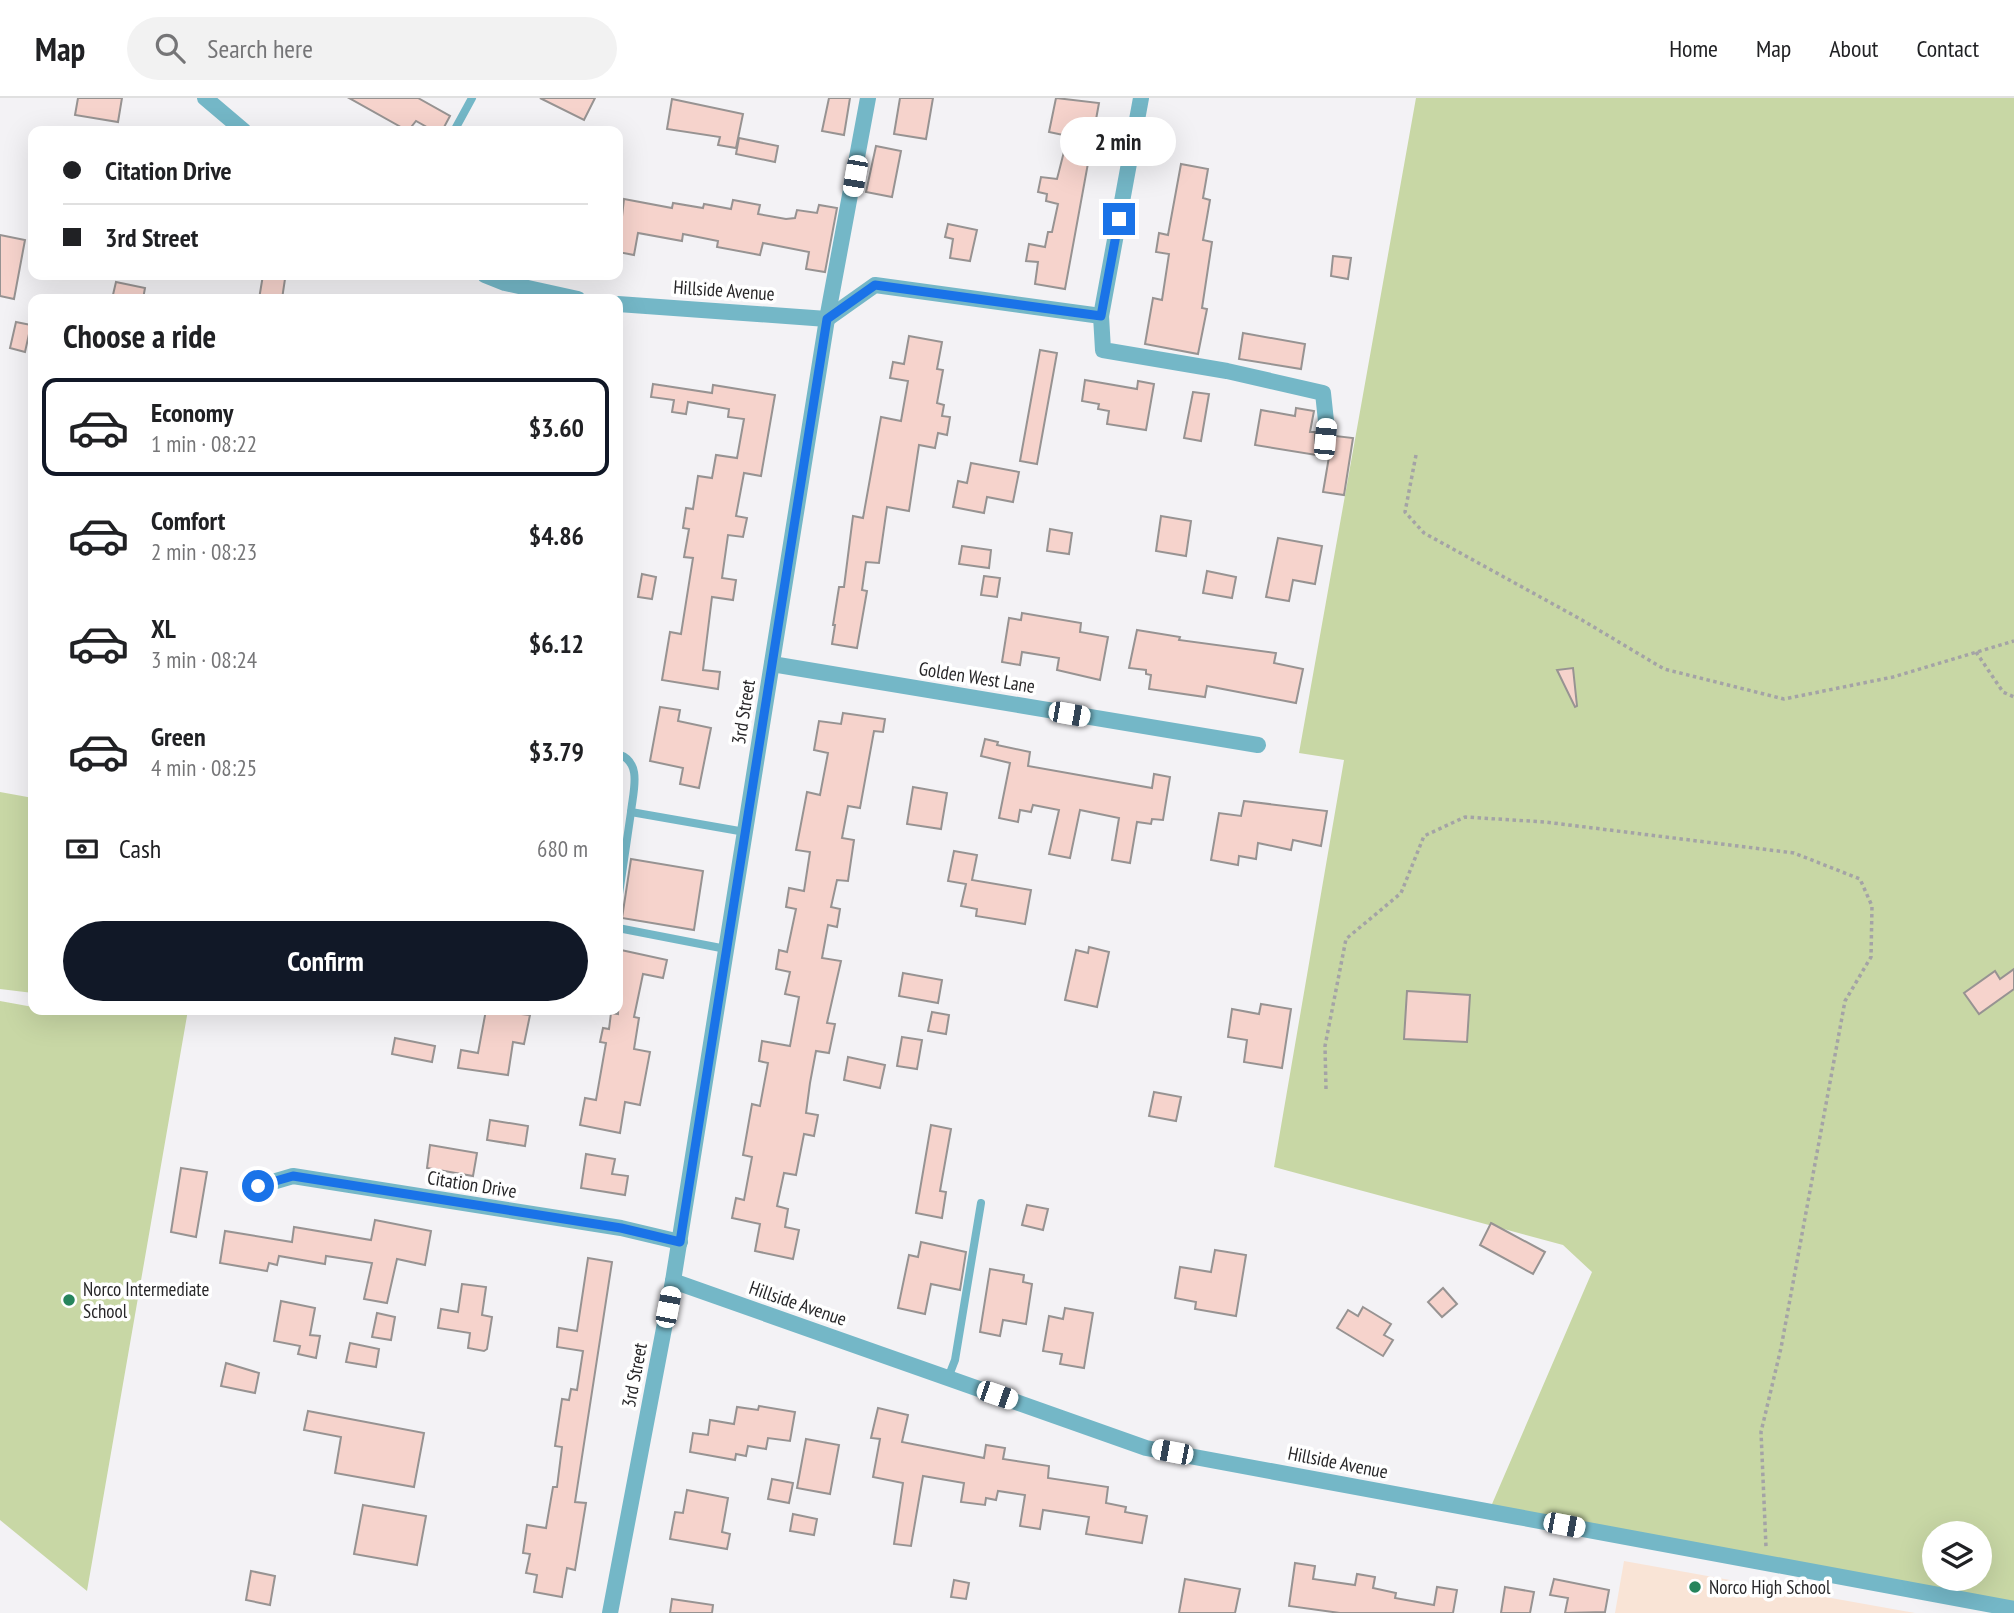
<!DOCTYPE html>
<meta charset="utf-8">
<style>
body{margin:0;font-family:"PT Sans Narrow",sans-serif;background:#f2f2f2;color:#202124;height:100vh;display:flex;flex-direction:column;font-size:26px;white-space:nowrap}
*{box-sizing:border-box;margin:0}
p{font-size:23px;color:#757577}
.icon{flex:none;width:38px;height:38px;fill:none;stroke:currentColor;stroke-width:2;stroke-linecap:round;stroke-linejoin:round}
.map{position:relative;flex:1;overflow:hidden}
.sheet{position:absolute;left:28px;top:196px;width:595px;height:721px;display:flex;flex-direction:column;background:#fff;border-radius:14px;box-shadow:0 7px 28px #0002}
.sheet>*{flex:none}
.top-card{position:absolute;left:28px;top:28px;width:595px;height:154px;border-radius:14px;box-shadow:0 7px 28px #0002;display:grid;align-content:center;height:154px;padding:0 35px;background:#fff}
.buttons{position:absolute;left:1922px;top:1423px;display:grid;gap:14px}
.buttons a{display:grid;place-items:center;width:70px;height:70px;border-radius:50%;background:#fff;box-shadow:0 7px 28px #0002;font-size:35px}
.end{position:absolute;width:32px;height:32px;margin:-16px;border:9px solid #1a73e8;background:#fff;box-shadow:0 0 0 4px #fff}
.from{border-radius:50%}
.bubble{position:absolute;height:49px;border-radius:24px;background:#fff;box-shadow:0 7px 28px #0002;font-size:23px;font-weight:700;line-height:49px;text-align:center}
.car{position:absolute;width:21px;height:42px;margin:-21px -10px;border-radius:9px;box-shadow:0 0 5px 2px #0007;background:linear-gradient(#fff 24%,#345 0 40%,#fff 0 76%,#345 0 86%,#fff 0)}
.top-card b{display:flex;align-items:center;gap:24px;height:66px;font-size:26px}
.top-card b+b{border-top:2px solid #e0e0e0}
.top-card i{width:18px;height:18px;background:#202124}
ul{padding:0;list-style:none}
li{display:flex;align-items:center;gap:21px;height:98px;margin:0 14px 10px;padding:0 21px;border:4px solid transparent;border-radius:14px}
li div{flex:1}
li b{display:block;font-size:26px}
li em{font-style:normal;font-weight:700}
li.current{border-color:#111827}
li>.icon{width:63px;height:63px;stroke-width:1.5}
h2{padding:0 35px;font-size:32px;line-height:84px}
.pay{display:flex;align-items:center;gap:18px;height:77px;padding:0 35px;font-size:26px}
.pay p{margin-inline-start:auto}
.primary-button{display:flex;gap:14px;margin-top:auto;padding:14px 35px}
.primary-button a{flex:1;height:80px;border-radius:42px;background:#111827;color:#fff;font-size:28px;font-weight:700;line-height:80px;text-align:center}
header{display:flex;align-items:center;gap:42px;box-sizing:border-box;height:98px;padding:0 35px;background:#fff;border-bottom:2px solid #e0e0e0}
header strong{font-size:33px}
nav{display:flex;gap:38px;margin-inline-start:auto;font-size:24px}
.search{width:490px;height:63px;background:#f2f2f2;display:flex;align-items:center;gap:18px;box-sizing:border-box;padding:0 24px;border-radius:38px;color:#757577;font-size:26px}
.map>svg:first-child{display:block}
.education{fill:#f9e4d6}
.green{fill:#c8d7a5;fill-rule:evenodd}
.building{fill:#f6d3cc;stroke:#979392;stroke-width:2}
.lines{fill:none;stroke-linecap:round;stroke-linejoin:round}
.path{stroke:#a4a3a6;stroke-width:3.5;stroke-dasharray:3.5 3.5;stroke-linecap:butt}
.lane{stroke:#74b7c7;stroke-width:8}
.street{stroke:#74b7c7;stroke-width:16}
.route{stroke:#1a73e8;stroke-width:9}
.poi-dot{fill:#26845c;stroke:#fff;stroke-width:2.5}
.labels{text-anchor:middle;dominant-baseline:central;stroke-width:7;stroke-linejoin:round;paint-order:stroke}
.street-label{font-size:19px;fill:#272628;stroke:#fff}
.poi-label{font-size:19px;fill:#272628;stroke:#fff;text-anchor:start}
</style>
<header>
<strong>Map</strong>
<div class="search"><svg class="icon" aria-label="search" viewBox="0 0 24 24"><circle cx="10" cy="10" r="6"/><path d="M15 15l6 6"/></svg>Search here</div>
<nav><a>Home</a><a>Map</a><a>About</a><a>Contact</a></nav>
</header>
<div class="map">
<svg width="2014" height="1515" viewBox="0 0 2014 1515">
<rect width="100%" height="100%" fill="#f3f2f5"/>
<!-- education -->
<polygon class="education" points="1624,1463 1915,1515 1615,1515"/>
<!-- green -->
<g class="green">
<path d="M1416 0H2014V1511L1489 1413 1592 1174 1563 1147 1274 1069 1344 662 1299 655ZM1934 1435H1979V1480H1934Z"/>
<polygon points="0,694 33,700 33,895 0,891"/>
<polygon points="0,903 33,909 33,912 69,916 109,912 188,912 87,1493 0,1422"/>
</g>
<!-- building -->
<g class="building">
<polygon points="78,0 122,0 118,24 75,17"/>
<polygon points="349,0 418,0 450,18 442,33 434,33 416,23 408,33"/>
<polygon points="540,0 595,0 584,22"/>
<polygon points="829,0 850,0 844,37 822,33"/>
<polygon points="900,0 933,0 926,41 894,36"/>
<polygon points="1056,0 1099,5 1065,191 1035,186 1038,164 1026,163 1029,146 1045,149 1048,134 1052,134 1058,106 1046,103 1047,96 1038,94 1041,79 1057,81 1068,38 1049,34"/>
<polygon points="672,1 743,16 736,50 718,47 720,39 667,31"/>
<polygon points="739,40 778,48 775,64 736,56"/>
<polygon points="876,48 901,53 892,99 866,94"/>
<polygon points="1181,66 1208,71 1203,100 1210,102 1203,142 1212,144 1202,210 1207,211 1198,256 1145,246 1153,200 1162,202 1169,156 1156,154 1159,135 1168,137"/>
<polygon points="624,101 672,110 673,105 703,110 704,106 731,111 733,102 760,107 758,116 786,121 795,120 797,112 817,115 819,107 837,110 825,174 806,171 809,154 763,145 760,157 717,149 718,143 683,136 682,143 638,135 634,157 618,154"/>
<polygon points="948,126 977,132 970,163 950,160 953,141 945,139"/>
<polygon points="0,137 25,142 14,201 0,198"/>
<polygon points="1333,158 1351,160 1348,181 1331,178"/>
<polygon points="263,177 285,181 282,201 259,201"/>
<polygon points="116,184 145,190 143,201 112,201"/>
<polygon points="16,224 31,227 25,254 10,250"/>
<polygon points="1243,235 1305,246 1301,271 1239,261"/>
<polygon points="909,238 942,244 937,271 943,272 937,305 944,307 942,318 950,319 947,337 938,335 935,350 919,347 909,413 887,409 879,465 866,464 862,492 867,493 857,550 832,546 835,527 833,527 839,489 844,489 853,418 863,420 881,319 901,323 908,283 890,280 893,264 904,266"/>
<polygon points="1040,252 1057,255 1037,366 1020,363"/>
<polygon points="1085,282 1137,291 1138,283 1154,286 1146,332 1107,326 1109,313 1098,311 1099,306 1082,303"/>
<polygon points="653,286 712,295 713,287 775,297 761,378 744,375 736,418 747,420 743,439 728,437 722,480 736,482 733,502 712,499 703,572 720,574 718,591 662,582 670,534 681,536 693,460 684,459 689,431 683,430 686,410 693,411 698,378 712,380 716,357 737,360 744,321 728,319 729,311 688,304 686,316 672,314 674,302 651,299"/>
<polygon points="1193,294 1209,296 1201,343 1184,340"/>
<polygon points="1296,310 1314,313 1310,334 1315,334 1315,345 1320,350 1330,350 1336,338 1353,340 1344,397 1323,394 1329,359 1255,347 1261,312 1295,318"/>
<polygon points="971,365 1019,374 1013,404 987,399 984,415 953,409 958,383 967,385"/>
<polygon points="1161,418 1191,423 1186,458 1156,453"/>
<polygon points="1050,431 1072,435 1069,456 1047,453"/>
<polygon points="1278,440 1322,448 1315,486 1293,482 1289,503 1266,499"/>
<polygon points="962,448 991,452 989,470 959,466"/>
<polygon points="1207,473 1236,479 1232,500 1203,495"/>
<polygon points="642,476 656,479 652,501 638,499"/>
<polygon points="984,478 1000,480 997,499 981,497"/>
<polygon points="1022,515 1081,525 1080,534 1108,539 1100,582 1057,572 1059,560 1022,554 1020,567 1002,564 1009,520 1021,522"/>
<polygon points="1137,532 1180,539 1179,542 1276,555 1274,565 1303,571 1296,605 1207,588 1205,599 1149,591 1151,577 1146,576 1146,572 1129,570"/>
<polygon points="1573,570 1577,608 1575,609 1557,572"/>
<polygon points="660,609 680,612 678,623 711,630 699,690 680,686 683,670 650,663"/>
<polygon points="843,615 885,621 883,634 874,633 860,710 848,708 842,740 854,742 848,783 837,782 831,809 840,811 837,829 828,827 822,860 841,863 827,925 835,926 829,955 816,953 810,985 806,1015 818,1017 814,1038 804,1036 796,1077 784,1075 777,1108 788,1111 785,1129 799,1132 793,1161 755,1153 760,1126 732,1120 736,1100 744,1102 752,1059 743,1057 752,1006 760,1008 768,965 759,963 762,943 790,948 799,899 785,896 790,874 776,871 779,852 787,854 796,811 786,809 789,790 804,793 810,754 796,752 807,694 820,697 828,655 814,652 819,623 841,626"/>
<polygon points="985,641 998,644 997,647 1030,654 1028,668 1152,690 1154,676 1170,679 1163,722 1152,721 1151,726 1137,724 1130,765 1112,762 1119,720 1080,712 1070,760 1049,756 1059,712 1033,707 1031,714 1020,712 1018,724 999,720 1010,665 981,658"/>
<polygon points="913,689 947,695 941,731 907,726"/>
<polygon points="1244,703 1327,713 1321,748 1293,742 1291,752 1258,745 1256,761 1239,758 1238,767 1211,762 1219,715 1241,718"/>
<polygon points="954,753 977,757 972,782 1031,792 1025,826 976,818 977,811 961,808 966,786 948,783"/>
<polygon points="631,761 703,773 694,832 622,820"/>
<polygon points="1089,849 1109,854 1097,909 1065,902 1076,852 1088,855"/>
<polygon points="621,852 667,862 663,880 643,876 634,919 639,920 634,951 650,954 640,1007 625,1004 620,1035 580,1027 585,1000 596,1002 606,945 600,944 603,930 609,931 611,915 618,916"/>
<polygon points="2014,871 2014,891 1979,916 1964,895 1995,873 2000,881"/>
<polygon points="903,875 942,882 938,905 899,898"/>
<polygon points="1407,893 1470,897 1467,944 1404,941"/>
<polygon points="1261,906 1291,911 1282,970 1244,964 1247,942 1228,939 1232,911 1259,916"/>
<polygon points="486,912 530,917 524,946 513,944 508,977 458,970 461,952 478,955"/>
<polygon points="932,914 949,917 946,936 928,933"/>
<polygon points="902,939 922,942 917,971 897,968"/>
<polygon points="395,940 435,948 432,964 392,956"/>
<polygon points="848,959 885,967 880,990 844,982"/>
<polygon points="1154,994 1181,999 1176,1023 1149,1018"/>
<polygon points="490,1022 528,1028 525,1048 487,1042"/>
<polygon points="931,1027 951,1031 940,1093 946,1094 942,1120 916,1115"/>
<polygon points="430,1047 477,1055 473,1078 427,1070"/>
<polygon points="586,1056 615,1061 612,1076 628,1078 625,1097 581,1090"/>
<polygon points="181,1070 207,1074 196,1139 171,1134"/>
<polygon points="1027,1107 1048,1111 1043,1132 1022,1127"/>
<polygon points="375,1122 431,1133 425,1167 397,1161 387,1205 364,1201 372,1165 326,1158 325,1166 279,1158 277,1167 269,1165 267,1173 220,1165 225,1133 292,1144 294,1129 371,1142"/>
<polygon points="1491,1125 1545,1154 1533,1176 1480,1147"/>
<polygon points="921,1144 966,1154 960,1192 931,1186 925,1216 898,1210 909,1157 918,1159"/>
<polygon points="1215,1152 1246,1157 1236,1218 1195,1211 1196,1204 1175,1200 1180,1169 1211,1174"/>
<polygon points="588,1160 612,1164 575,1404 586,1405 575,1472 567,1470 562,1499 534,1494 537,1477 526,1475 530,1456 523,1455 527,1427 546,1430 553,1389 557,1389 562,1349 555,1348 562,1301 569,1302 571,1291 577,1292 583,1253 557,1249 559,1230 577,1233"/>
<polygon points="990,1171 1024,1177 1023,1184 1032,1186 1026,1226 1003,1222 1000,1238 980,1234"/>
<polygon points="462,1186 486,1189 482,1217 492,1219 487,1251 484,1253 468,1250 470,1235 438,1230 441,1211 458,1214"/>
<polygon points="1443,1190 1457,1206 1442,1219 1428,1204"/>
<polygon points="281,1203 315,1210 310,1237 320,1238 316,1260 298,1256 300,1248 274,1243"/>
<polygon points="1363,1209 1391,1226 1384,1237 1393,1242 1383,1258 1337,1230 1348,1212 1358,1218"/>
<polygon points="1065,1210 1093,1215 1084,1270 1060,1266 1062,1256 1043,1253 1049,1218 1063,1221"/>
<polygon points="377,1215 395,1219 391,1242 372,1239"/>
<polygon points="350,1245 379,1251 376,1269 346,1264"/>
<polygon points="226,1265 259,1275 255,1295 221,1288"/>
<polygon points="759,1308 795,1314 790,1343 768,1340 766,1351 748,1348 746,1358 736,1356 735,1362 690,1354 693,1335 708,1337 710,1322 734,1326 737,1309 758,1312"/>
<polygon points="878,1310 908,1317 902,1344 984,1360 986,1347 1005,1350 1003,1361 1049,1368 1048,1380 1108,1389 1106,1405 1126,1409 1125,1414 1147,1418 1142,1445 1086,1436 1089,1419 1043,1412 1040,1431 1020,1428 1025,1397 998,1393 996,1402 986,1400 985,1407 961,1404 964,1385 923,1378 911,1448 894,1446 903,1385 873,1379 880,1341 871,1340"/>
<polygon points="308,1313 424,1335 414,1389 335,1375 341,1339 304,1332"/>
<polygon points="806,1341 839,1347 830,1396 797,1390"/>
<polygon points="772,1381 793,1385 789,1405 768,1401"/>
<polygon points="687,1392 728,1400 722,1434 730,1436 727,1451 670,1441 675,1414 683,1415"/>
<polygon points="363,1407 426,1418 417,1467 354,1456"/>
<polygon points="793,1416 817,1421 814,1437 790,1433"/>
<polygon points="1295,1465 1315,1468 1313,1481 1355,1487 1357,1476 1375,1479 1373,1490 1396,1495 1395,1500 1434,1507 1437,1489 1457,1492 1453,1515 1340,1515 1289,1508"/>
<polygon points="251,1473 275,1478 270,1507 246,1502"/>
<polygon points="1185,1481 1240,1491 1235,1515 1179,1515"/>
<polygon points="1554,1481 1609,1492 1605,1514 1565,1515 1568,1500 1550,1497"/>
<polygon points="954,1482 969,1485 966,1501 951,1499"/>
<polygon points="1505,1489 1534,1494 1530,1515 1501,1515"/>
<polygon points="672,1501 713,1507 712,1515 670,1515"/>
</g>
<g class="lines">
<!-- path -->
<g class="path">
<polyline points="1416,357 1405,414 1424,435 1582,522 1664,571 1784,601 1893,579 2014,543"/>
<polyline points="1976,554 2003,594 2014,599"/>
<polyline points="1326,991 1325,948 1346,841 1401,795 1424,738 1465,719 1545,724 1794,755 1860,781 1872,808 1871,859 1845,903 1781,1250 1761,1334 1766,1449"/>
</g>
<!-- lane -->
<g class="lane">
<polyline points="454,33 472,0"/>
<path d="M618 656C643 664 633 693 631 714"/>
<polyline points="618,803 631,714 745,734"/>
<polyline points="618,830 726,851"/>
<polyline points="948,1280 955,1262 981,1105"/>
</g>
<!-- street -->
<g class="street">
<polyline points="205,0 244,33"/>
<polyline points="485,177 505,185 578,201"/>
<polyline points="618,206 827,221"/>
<polyline points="1101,218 1103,252 1227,273 1323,295 1326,323 1325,341"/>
<polyline points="827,221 875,187 1101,218 1141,0"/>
<polyline points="772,566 1258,647"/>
<polyline points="259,1088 293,1078 621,1130 680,1144"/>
<polyline points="673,1183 1146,1350 2014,1511"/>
<polyline points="610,1515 673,1183 827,221 868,0"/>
</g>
</g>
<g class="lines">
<!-- route -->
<polyline class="route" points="258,1088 293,1078 621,1130 680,1144 827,221 875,187 1101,218 1119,121"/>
</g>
<!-- markers -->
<g class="poi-dot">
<circle cx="69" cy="1202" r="7"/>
<circle cx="1695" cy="1489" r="7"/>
</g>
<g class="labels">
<!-- street labels -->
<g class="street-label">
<text transform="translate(724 192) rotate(4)">Hillside Avenue</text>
<text transform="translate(977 579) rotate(9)">Golden West Lane</text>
<text transform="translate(743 614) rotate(-81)">3rd Street</text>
<text transform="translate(472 1086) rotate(9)">Citation Drive</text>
<text transform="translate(798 1205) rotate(19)">Hillside Avenue</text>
<text transform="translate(634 1277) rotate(-79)">3rd Street</text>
<text transform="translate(1338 1364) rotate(11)">Hillside Avenue</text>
</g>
<!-- poi labels -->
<g class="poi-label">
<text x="83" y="1191">Norco Intermediate<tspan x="83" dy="22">School</tspan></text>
<text x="1709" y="1489">Norco High School</text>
</g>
</g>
</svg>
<div class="buttons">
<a><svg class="icon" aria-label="layers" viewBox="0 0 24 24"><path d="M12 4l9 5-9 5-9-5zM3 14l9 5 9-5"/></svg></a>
</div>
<i class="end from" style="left:258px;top:1088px"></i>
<i class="end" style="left:1119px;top:121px"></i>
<div class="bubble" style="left:1060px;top:19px;width:116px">2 min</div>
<i class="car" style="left:855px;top:78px;rotate:190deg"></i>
<i class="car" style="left:1325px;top:341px;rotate:5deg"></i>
<i class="car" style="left:1069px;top:616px;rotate:100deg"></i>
<i class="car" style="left:668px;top:1209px;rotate:11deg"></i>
<i class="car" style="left:997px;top:1297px;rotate:109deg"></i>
<i class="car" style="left:1172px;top:1354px;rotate:281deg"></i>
<i class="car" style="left:1564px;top:1427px;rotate:101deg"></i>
<div class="top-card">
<b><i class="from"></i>Citation Drive</b>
<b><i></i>3rd Street</b>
</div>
<section class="sheet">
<h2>Choose a ride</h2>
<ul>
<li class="current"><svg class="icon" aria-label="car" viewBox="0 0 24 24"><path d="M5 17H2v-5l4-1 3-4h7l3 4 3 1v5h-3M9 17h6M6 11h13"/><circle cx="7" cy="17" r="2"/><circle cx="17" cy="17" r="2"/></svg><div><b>Economy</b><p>1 min · 08:22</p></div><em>$3.60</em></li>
<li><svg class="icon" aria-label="car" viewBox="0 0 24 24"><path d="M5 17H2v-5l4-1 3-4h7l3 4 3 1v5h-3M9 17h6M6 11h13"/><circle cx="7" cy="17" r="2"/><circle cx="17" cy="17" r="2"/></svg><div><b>Comfort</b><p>2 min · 08:23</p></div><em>$4.86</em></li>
<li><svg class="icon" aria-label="car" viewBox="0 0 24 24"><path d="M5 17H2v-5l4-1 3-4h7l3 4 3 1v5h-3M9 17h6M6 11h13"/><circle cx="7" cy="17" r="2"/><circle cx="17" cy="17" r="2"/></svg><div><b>XL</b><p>3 min · 08:24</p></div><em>$6.12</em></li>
<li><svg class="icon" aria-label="car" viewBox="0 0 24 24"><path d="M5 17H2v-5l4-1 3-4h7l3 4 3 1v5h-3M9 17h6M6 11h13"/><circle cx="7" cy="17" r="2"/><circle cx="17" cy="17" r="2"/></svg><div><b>Green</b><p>4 min · 08:25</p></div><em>$3.79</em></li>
</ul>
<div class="pay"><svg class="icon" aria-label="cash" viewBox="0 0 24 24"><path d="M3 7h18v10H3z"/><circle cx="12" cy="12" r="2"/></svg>Cash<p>680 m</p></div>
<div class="primary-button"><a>Confirm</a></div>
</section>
</div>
